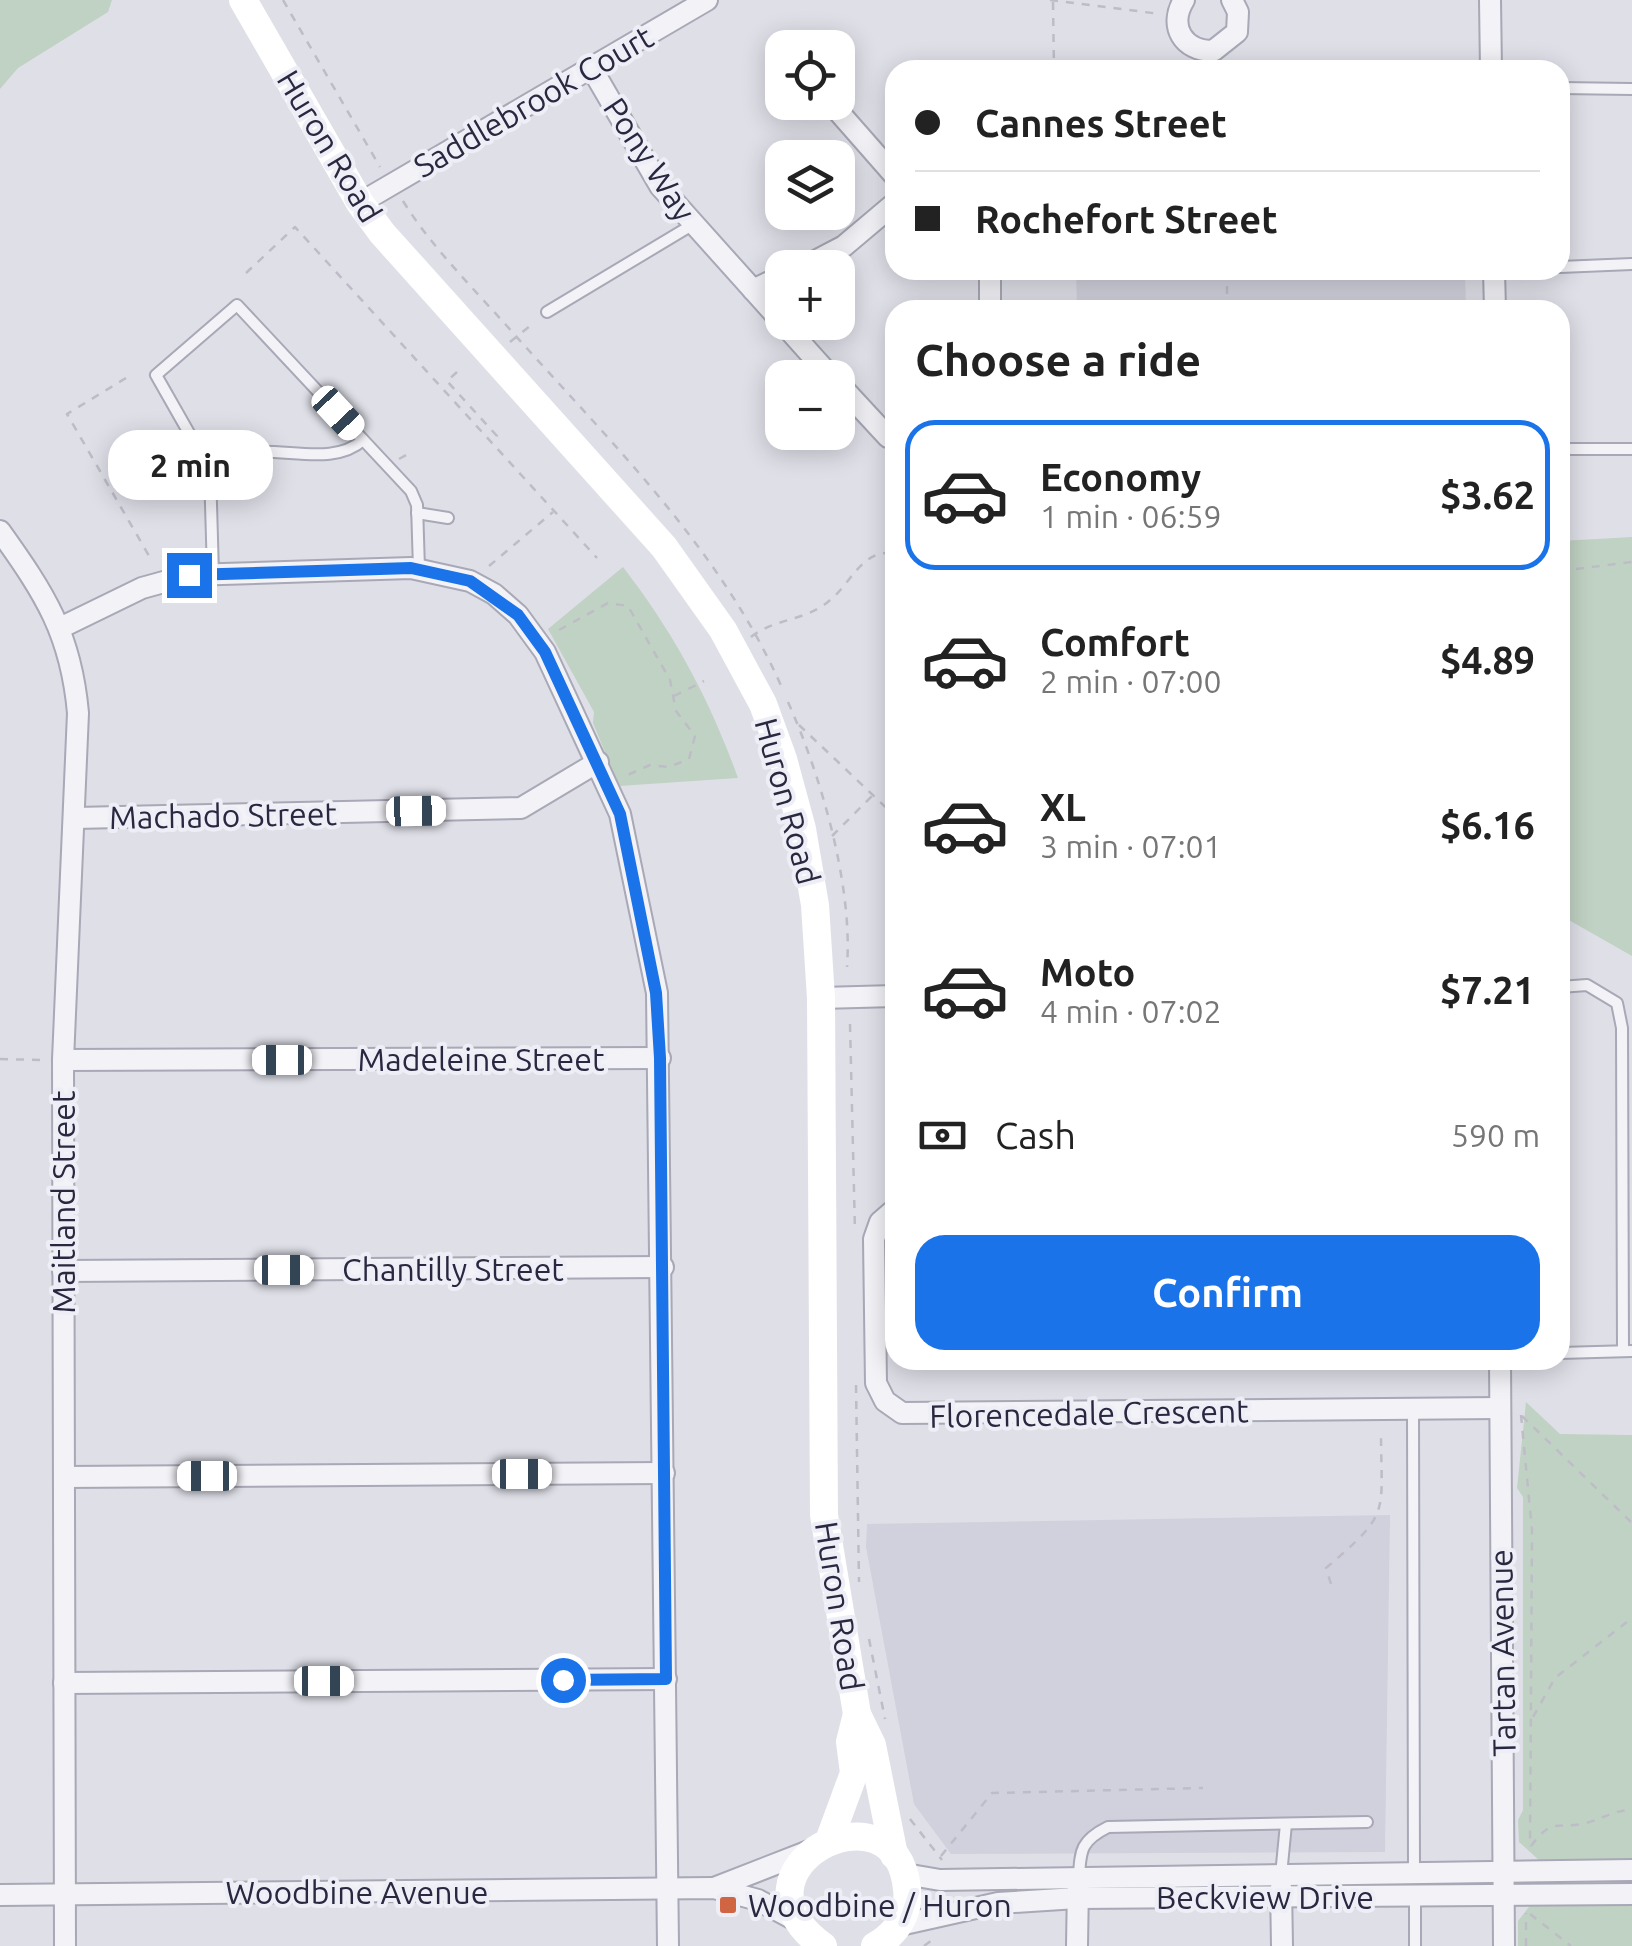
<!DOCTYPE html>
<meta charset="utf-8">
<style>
body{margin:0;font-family:Ubuntu,sans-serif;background:#f2f2f2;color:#222;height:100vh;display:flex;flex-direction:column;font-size:38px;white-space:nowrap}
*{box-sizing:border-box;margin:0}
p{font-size:32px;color:#767676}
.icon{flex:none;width:55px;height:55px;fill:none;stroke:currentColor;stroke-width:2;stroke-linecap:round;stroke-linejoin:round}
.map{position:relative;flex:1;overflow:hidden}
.drawer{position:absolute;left:885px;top:300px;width:685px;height:1070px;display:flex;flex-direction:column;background:#fff;border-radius:30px;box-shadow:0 5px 25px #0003}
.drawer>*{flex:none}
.top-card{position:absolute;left:885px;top:60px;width:685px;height:220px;border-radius:30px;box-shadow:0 5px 25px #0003;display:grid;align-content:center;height:220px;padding:0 30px;background:#fff}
.fabs{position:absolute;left:765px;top:30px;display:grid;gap:20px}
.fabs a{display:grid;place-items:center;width:90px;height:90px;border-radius:20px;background:#fff;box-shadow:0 5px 25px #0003;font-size:50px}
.end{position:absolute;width:45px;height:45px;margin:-22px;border:12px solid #1a73e8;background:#fff;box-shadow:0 0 0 5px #fff}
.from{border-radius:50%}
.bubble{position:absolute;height:70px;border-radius:30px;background:#fff;box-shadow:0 5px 25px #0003;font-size:32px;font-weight:700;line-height:70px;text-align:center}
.car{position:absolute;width:30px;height:60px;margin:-30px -15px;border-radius:12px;box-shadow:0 0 8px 2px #0007;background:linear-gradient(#fff 24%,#345 0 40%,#fff 0 76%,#345 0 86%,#fff 0)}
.top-card b{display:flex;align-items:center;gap:35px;height:95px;font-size:38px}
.top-card b+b{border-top:2px solid #e0e0e0}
.top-card i{width:25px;height:25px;background:#222}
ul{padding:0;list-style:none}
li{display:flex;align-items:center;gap:30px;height:150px;margin:0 20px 15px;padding:0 10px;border:5px solid transparent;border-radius:30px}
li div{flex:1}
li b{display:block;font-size:38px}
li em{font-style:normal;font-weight:700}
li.on{border-color:#1a73e8}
li>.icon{width:90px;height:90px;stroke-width:1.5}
h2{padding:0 30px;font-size:45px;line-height:120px}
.pay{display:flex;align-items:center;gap:25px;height:110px;padding:0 30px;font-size:38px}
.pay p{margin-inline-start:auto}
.action{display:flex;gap:20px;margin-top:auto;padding:20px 30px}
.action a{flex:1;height:115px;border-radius:30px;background:#1a73e8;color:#fff;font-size:40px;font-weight:700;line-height:115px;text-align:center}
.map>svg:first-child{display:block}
.built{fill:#d1d1dd}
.green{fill:#c0d2c3}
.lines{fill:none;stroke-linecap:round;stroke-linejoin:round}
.service-casing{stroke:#a8a8b6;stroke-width:14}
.minor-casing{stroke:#a8a8b6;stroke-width:24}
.path{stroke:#bebdc7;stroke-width:2.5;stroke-dasharray:8 8;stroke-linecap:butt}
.service{stroke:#f2f2f7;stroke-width:10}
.minor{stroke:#f2f2f7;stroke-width:20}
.secondary{stroke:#fff;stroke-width:28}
.route{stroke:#1a73e8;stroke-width:12}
.poi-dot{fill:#cf6542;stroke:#eeeff6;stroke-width:4}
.labels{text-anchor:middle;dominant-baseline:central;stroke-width:8;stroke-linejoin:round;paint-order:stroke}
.street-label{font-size:32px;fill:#292840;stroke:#eeeff6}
.poi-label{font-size:32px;fill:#292840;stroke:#eeeff6;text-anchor:start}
</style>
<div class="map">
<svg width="1632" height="1946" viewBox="0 0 1632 1946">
<rect width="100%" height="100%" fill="#dfdfe8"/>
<!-- built -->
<g class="built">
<polygon points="1076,270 1465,270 1466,310 1077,310"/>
<polygon points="1390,1515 1385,1852 951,1854 914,1804 866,1547 867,1524"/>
</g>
<!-- green -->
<g class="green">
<polygon points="0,0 112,0 108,12 18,68 0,89"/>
<polygon points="1632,537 1632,956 1560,915 1560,541"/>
<path d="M623 567C674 633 710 700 738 778L619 786 593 723 594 712 548 629Z"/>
<polygon points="1526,1402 1560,1434 1632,1435 1632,1862 1541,1862 1519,1842 1518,1820 1523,1810 1523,1497 1517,1488"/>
<polygon points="1632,1898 1632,1946 1518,1946 1518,1921 1532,1903"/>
</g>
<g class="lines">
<defs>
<g id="service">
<polyline points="1560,88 1632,89"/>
<polyline points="1560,267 1632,264"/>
<polyline points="547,312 692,225"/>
<polyline points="1560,449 1632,449"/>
<path d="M209 468C253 430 324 475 363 440"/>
<polyline points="417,513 448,518"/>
<polyline points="213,573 210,470 156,375 237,305 411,491 417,505 419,569"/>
<polyline points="1560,987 1587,985 1617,1003 1622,1028 1623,1351"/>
<polyline points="1560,1353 1632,1351"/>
<polyline points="1413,1409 1414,1873"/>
<polyline points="1281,1875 1286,1824"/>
<path d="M1079 1878C1080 1849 1082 1840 1108 1827L1367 1822"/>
<polyline points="1415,1896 1415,1946"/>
</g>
<g id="minor">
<path d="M1184 0C1168 26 1183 51 1213 51L1237 32 1238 12 1232 0"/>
<polyline points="1490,0 1491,70"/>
<polyline points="592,69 660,186 832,378"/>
<polyline points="830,102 895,176"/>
<polyline points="360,203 707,0"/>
<polyline points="802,268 844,246 895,203"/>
<polyline points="990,270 990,310"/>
<polyline points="1494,270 1495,310"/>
<polyline points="753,290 782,276"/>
<polyline points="838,383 888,437 895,438"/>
<path d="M0 531C45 594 71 634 78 713L63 1060 65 1946"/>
<polyline points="62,627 142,588 189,575 411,568 470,581 494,594 518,615 545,652 620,814 657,993 668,1946"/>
<polyline points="75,818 521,808 598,762"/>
<polyline points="821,998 895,996"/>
<polyline points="63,1060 660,1058"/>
<polyline points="895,1209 880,1222 874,1239 876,1383 885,1401 902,1413 1500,1408"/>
<polyline points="63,1271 663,1267"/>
<polyline points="1500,1360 1504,1946"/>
<polyline points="64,1477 664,1473"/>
<polyline points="64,1683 666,1679"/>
<polyline points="905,1874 940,1880 1632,1870"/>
<polyline points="1281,1887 1282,1946"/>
<polyline points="714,1888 809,1851"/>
<polyline points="0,1895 714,1888 758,1900 797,1921"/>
<polyline points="900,1925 998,1903 1077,1898 1632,1894"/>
<polyline points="1077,1946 1078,1885"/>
</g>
</defs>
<!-- service casing -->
<use href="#service" class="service-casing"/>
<!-- minor casing -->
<use href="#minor" class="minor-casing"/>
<!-- path -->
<g class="path">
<polyline points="283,0 380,167"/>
<polyline points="1050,0 1160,14"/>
<polyline points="1053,2 1054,70"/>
<path d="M403 201C431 246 471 286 506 325 608 440 721 548 783 690"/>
<polyline points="1227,270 1227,310"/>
<polyline points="246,273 295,227 597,558"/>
<polyline points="510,342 535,322"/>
<polyline points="457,372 447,381 497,436 492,441"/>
<polyline points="126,378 67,414 152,561"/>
<polyline points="399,459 410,453"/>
<polyline points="489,566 553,512"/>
<polyline points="1560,571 1632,562"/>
<polyline points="559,630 608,603 628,606 670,680 676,711 695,736 689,759 669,767 650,765 623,777"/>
<path d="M751 637C775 618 806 621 829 601 852 583 861 549 895 553"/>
<polyline points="674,696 704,681"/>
<path d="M788 702C821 776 853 885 847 967"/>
<polyline points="799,725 895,816"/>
<polyline points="832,836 872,796"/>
<polyline points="850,1024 855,1232"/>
<polyline points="0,1059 41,1060"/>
<polyline points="856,1385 859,1582"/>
<polyline points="1521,1415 1532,1530 1530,1847"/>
<polyline points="1522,1416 1632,1523"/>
<path d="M1331 1584 1326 1568C1392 1512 1381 1515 1381 1431"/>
<polyline points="869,1639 885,1719"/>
<polyline points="1533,1717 1555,1678 1632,1618"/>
<polyline points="910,1819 942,1860"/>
<path d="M1531 1846C1553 1816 1557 1830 1586 1823 1603 1819 1613 1810 1632 1810"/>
<polyline points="941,1856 992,1793 1203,1788"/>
<polyline points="1530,1914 1571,1946"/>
<polyline points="924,1946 936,1937"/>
<polyline points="1526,1946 1526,1913"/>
</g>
<!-- service -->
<use href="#service" class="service"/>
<!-- minor -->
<use href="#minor" class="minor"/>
<!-- secondary -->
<g class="secondary">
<polyline points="243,0 360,203 382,233 664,547 723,630 763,704 783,759 802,829 815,905 821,998 824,1515 857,1714 872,1745 894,1855"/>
<polyline points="830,1838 854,1773 850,1742 857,1714"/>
<path d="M823 1946C717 1869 896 1776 907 1889 910 1914 896 1934 875 1946"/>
</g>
</g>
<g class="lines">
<!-- route -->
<polyline class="route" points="189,575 411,568 470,581 518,615 545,652 620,814 656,993 660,1058 666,1679 563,1680"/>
</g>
<!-- markers -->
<rect class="poi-dot" x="718" y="1895" width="20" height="20" rx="5"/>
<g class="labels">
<!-- street labels -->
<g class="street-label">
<text transform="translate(533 101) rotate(-30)">Saddlebrook Court</text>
<text transform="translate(330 146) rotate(59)">Huron Road</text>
<text transform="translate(650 159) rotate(57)">Pony Way</text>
<text transform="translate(788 801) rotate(75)">Huron Road</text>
<text transform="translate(223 815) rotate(-1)">Machado Street</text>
<text x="481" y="1059">Madeleine Street</text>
<text transform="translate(63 1202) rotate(-90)">Maitland Street</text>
<text x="453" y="1269">Chantilly Street</text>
<text transform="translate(1089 1413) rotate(-1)">Florencedale Crescent</text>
<text transform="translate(840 1606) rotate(81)">Huron Road</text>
<text transform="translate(1502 1653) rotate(-91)">Tartan Avenue</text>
<text x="357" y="1892">Woodbine Avenue</text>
<text x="1265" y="1897">Beckview Drive</text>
</g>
<!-- poi labels -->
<g class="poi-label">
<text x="748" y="1905">Woodbine / Huron</text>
</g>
</g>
</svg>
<div class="fabs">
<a><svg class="icon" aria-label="locate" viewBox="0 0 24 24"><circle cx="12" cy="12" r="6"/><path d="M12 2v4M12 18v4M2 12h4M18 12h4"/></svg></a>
<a><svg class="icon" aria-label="layers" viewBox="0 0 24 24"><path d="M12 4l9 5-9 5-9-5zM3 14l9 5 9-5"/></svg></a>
<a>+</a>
<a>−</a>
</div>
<i class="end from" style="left:563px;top:1680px"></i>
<i class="end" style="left:189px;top:575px"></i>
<div class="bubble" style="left:108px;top:430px;width:165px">2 min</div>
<i class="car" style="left:338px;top:413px;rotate:137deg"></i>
<i class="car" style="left:416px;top:811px;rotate:89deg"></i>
<i class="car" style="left:282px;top:1060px;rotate:270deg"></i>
<i class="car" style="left:284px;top:1270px;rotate:90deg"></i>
<i class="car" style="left:522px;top:1474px;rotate:90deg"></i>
<i class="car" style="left:207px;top:1476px;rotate:270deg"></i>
<i class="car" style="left:324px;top:1681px;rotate:90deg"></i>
<div class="top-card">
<b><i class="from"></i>Cannes Street</b>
<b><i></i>Rochefort Street</b>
</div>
<section class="drawer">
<h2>Choose a ride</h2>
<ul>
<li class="on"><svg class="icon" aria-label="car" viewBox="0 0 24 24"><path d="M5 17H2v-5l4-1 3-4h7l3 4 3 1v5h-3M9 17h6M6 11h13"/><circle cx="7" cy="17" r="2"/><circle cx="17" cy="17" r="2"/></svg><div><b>Economy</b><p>1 min · 06:59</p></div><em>$3.62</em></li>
<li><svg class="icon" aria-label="car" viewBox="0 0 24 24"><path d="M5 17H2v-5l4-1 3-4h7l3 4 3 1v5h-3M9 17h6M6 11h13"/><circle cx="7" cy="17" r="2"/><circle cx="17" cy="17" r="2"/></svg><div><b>Comfort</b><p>2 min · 07:00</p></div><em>$4.89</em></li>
<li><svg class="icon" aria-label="car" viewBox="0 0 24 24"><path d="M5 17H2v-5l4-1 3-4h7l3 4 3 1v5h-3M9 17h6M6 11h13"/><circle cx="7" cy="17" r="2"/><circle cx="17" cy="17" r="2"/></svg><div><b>XL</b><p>3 min · 07:01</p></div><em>$6.16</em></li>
<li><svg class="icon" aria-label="car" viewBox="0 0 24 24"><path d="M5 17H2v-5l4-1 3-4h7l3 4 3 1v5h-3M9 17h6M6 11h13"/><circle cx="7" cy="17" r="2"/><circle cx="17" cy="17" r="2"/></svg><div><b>Moto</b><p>4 min · 07:02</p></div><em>$7.21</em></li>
</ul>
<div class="pay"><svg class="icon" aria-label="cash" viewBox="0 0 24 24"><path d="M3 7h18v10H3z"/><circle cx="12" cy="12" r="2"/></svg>Cash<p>590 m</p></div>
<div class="action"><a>Confirm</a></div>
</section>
</div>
